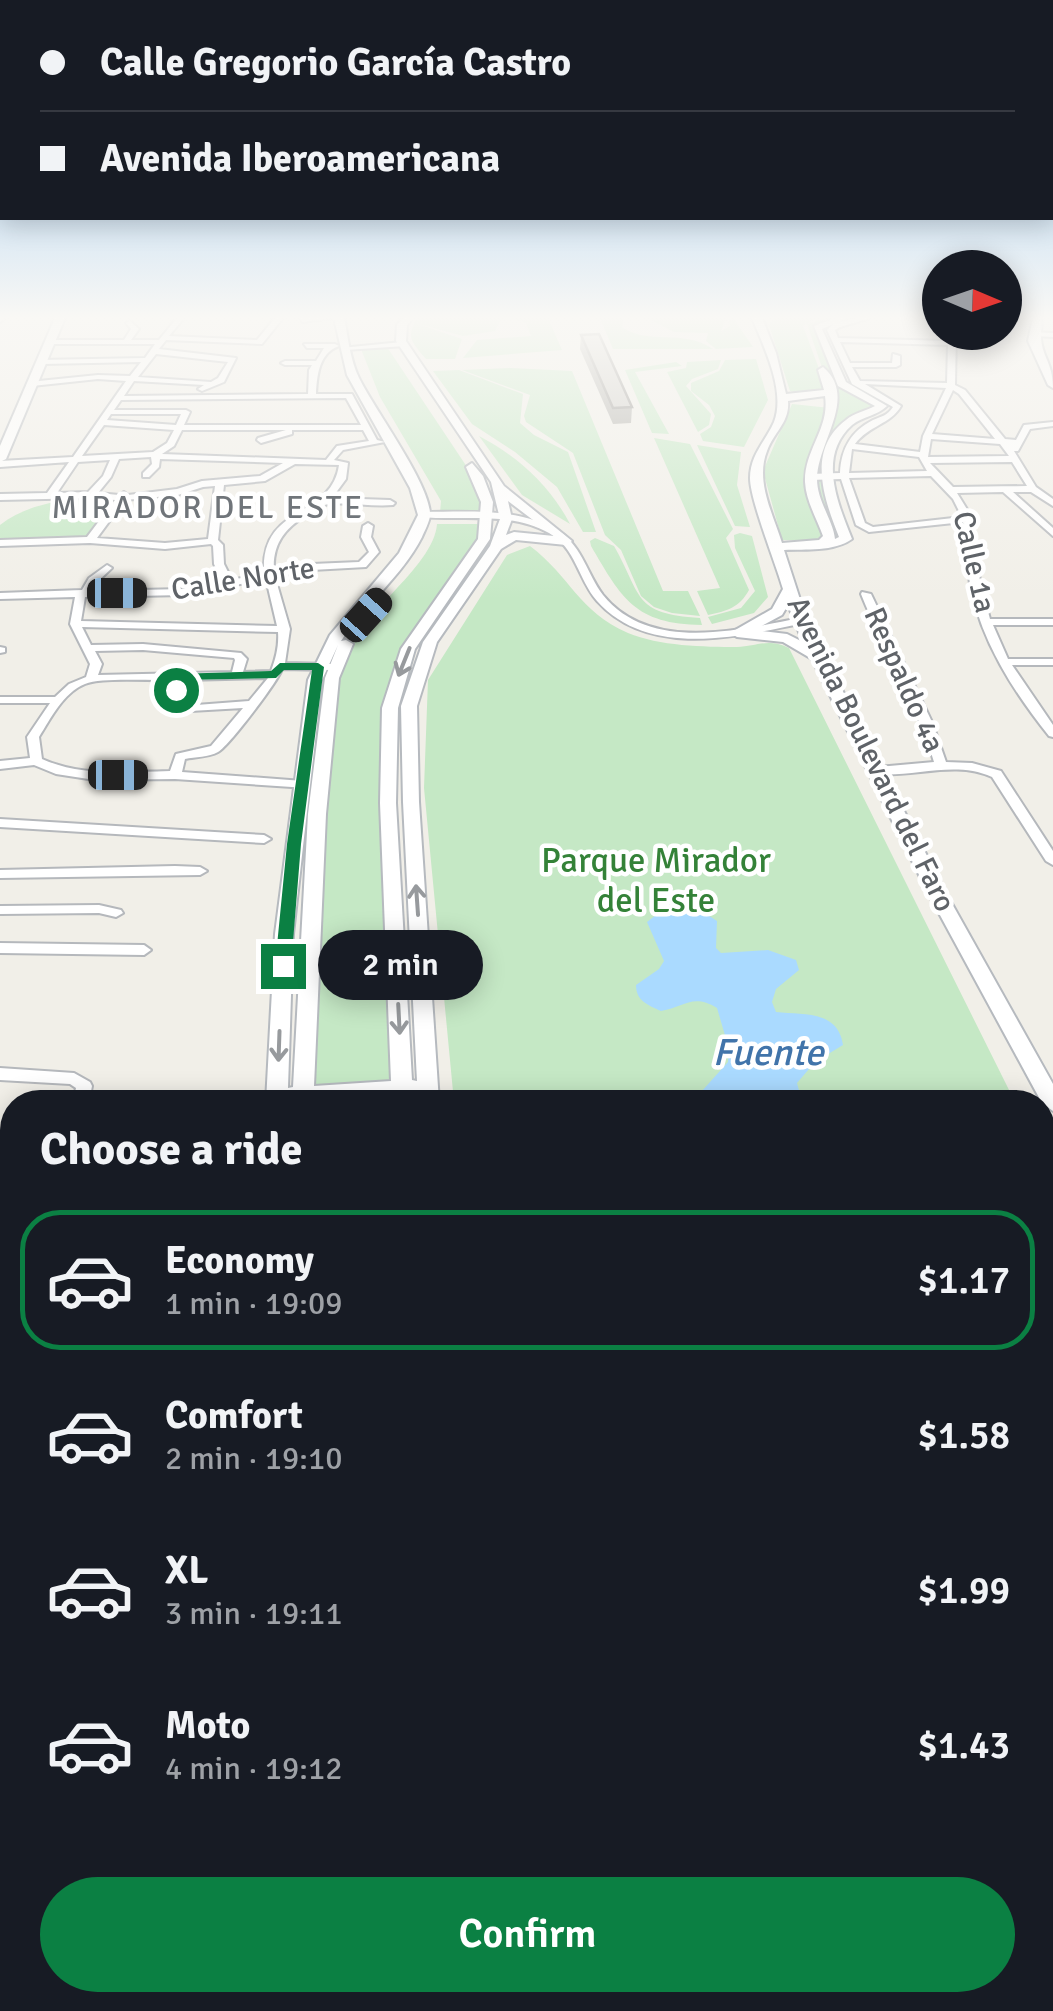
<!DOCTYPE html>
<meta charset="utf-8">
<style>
body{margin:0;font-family:Signika,sans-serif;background:#20242c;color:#f1f3f6;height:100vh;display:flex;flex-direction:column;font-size:38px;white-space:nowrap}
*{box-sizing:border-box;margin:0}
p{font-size:32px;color:#9ea1a6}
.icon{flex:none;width:55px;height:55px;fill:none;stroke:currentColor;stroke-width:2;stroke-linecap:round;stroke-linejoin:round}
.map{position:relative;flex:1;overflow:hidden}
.sheet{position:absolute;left:0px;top:1090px;width:1055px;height:922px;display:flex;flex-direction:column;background:#171b24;border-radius:40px 40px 0 0;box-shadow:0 5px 25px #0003}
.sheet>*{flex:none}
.hud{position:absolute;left:0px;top:0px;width:1055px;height:220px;box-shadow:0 5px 25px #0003;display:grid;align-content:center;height:220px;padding:0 40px;background:#171b24}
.needle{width:65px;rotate:92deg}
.tools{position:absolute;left:922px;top:250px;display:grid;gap:20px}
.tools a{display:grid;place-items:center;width:100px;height:100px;border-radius:50%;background:#171b24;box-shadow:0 5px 25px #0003;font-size:50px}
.end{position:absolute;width:45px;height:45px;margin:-22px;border:12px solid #0b8043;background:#fff;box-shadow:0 0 0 5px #fff}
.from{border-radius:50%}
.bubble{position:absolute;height:70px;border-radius:35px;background:#171b24;box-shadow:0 5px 25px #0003;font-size:32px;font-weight:600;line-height:70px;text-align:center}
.car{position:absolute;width:30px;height:60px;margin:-30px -15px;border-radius:12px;box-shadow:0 0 8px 2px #0007;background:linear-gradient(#222 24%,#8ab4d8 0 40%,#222 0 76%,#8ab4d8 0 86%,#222 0)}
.hud b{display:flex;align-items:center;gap:35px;height:95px;font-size:38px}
.hud b+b{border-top:2px solid #363941}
.hud i{width:25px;height:25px;background:#f1f3f6}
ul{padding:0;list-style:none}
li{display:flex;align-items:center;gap:30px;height:140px;margin:0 20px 15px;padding:0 20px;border:5px solid transparent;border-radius:40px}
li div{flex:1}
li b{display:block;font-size:38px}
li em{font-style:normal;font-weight:600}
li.selected{border-color:#0b8043}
li>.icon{width:90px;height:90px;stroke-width:1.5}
h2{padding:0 40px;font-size:45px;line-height:120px}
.action{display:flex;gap:20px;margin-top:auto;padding:20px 40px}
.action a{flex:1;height:115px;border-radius:60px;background:#0b8043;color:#fff;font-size:40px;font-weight:600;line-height:115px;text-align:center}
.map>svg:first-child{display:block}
.green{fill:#c5e8c5}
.water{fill:#aadaff}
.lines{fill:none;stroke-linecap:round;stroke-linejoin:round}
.street-casing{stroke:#b5b8bc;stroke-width:4}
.secondary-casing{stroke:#b6babf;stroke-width:4}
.street{fill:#fff;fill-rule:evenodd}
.secondary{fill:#fff;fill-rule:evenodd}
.wall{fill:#afaea9}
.building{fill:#cccac5;stroke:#8f8d8a;stroke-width:2.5}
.oneway{stroke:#979a9d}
.route{fill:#0b8043}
.labels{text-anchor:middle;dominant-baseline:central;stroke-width:9;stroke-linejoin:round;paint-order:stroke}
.far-street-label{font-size:30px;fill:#5f6368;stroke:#fff}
.far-neighbourhood-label{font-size:32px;letter-spacing:2.5px;fill:#70757a;stroke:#fff}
.park-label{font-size:35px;fill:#348238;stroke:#fff}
.water-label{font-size:38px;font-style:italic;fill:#4174aa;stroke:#fff}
</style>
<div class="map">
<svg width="1053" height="2011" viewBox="0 0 1053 2011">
<rect width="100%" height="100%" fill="#f1efe8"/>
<!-- green -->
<g class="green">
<path d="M417 318H502L495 331 463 336 415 323 462 339 455 359H426C411 341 406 338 417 318Z"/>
<polygon points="511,318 548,318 562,350 463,358 477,340 531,336 526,323"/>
<path d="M600 318H624L622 327C649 346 682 328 713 349H613Z"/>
<polygon points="647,318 726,318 721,331 730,326 729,318 733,318 753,347 716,349 706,341 708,333 674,332"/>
<polygon points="775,318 817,318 803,326 827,390 801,394 790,391 769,325"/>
<polygon points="825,318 841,318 816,326 836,378 881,406 843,426 824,467 824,481 842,538 832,538 811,481 816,456 836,408 807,324"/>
<polygon points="387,347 483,491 484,513 440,513 441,501 380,397 361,349"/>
<polygon points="756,359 768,400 744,447 703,441 700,434 711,427 715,416 709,405 691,391 691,383 719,371 725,360"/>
<polygon points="721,360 718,369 692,379 686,386 711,414 709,425 698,432 667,372 686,368 687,362"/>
<polygon points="676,362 682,366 635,372 669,434 652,433 625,370"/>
<polygon points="511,368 572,371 663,591 688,591 700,616 672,613 654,607 641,596 621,550 605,535 573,453 526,422 524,416 530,395 462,370"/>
<polygon points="459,370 523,394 520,423 534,435 568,452 596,532 583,532 557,487 515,452 472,424 433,371"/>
<polygon points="792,404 830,408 809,458 824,541 782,540 763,471"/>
<path d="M479 436C517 456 549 484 570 524L522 495Z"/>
<path d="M654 438 690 444 733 529 726 538 749 590C739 608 727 611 708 615L697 591 720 588Z"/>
<polygon points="697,445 741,452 737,485 750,527 735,526"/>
<path d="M88 497 114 501 85 540 0 542V525C26 505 56 501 88 497Z"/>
<path d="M437 524H482L479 540 412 633 391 684 395 1083 313 1088C316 978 317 868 329 759 332 730 330 695 338 667 353 618 434 568 437 524Z"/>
<polygon points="740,533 752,536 768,597 754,613 712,624 708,617 741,608 755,591 735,548 734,535"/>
<path d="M595 538 614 546C642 595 632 614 700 618L702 625C635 624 622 599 591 546L590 541Z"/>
<path d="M530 546C571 577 578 611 628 633 659 646 704 647 737 647 758 646 768 638 789 648L1015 1102H454L424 788 428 680 507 555Z"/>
<polygon points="1043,1158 1053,1179 1053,2011 504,2011 506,2000 1042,2000"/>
<polygon points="12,1399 12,2000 388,2000 386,2011 0,2011 0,1428"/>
</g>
<!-- water -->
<path class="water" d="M669 905 700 910 717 921 716 948 721 953 768 950 796 960 799 970 776 989 772 1002 776 1012C803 1015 838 1010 843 1045L815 1062 797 1083 800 1094 795 1102H692L728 1062 729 1049 717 1008C693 993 684 1007 661 1011 648 1005 636 1001 636 985L659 969 664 961 647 922Z"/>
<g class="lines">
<defs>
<g id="street">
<polygon points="0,318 5,318 0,322"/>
<path d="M177 318H184L169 336 257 340 275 318H283L262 344 166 340 159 349 236 358 224 382 202 391 198 389 204 385 134 381 124 396 308 394 309 370 312 365H285L281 363 285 361H316L324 348H307L304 344H335L339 346C319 353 317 375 316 394H352L377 440 385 442 343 450 334 460 348 463 346 479 332 498 390 500 395 503 393 505C372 507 350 502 329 504 322 505 315 510 308 514 285 528 272 544 274 571L312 564 359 562 369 552 361 537 363 526 368 523 373 526 371 537 379 552 366 567 312 570 275 577 290 629 285 663 331 664 337 667 331 670 282 669C278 681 229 746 218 752 209 757 195 757 185 759L182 772 303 781 307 782V788L175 779 95 780 56 774 34 765 0 769V761L30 758 27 737 50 703H0V697H55L69 684 86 677 90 664 70 624 75 597 0 599V593L82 590 89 578 107 565 112 568 97 582 92 591 184 589 222 581 214 564 213 546 211 544 165 549 90 543 0 546V540L87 537 115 500 91 498 0 500V494L47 493 69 462 0 467V461L73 457 126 381 98 379 32 386 28 384 29 382 98 375 130 376 141 362 42 364 39 360 145 358 155 344H50L47 340H124L131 329 126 323 130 321 139 329 131 340H159ZM156 354 228 362 218 378 211 382 138 377ZM346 398 361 425H184L190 412 186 410H114L121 400ZM111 414H181L176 425 107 420ZM104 425 174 430 167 443 153 452 82 456ZM182 430H286L258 438 257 440 261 443 292 434V430H363L369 441 337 446 326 460 162 454 174 446ZM151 457 152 464 143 473V477H149L159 467 160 459 283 463 260 476 202 481 177 489 128 495 124 492 119 495 98 493 111 477 119 459ZM110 460 103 476 88 492 57 493 78 462ZM295 464 339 465C331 520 260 503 264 573L232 580 224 564 223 545 218 540 224 485 265 481ZM215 486 208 539 165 543 97 538 125 500 178 495 203 487ZM266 579 277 626 81 621 85 597 184 595ZM82 627 278 632C279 646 276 658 271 671L243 672 247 659 241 653 143 644 91 645ZM143 650 234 658 235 660 232 672 98 675 102 664 95 651ZM268 678 249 701 183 706 184 680ZM172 680 173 712 243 708 211 746 176 754 170 771C127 772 82 777 42 759L39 737C51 718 63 693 85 684 102 677 151 681 172 680Z"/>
<polygon points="300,318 332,318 303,322"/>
<path d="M858 318H870L840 327 835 330 838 338 948 341V332H956L955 385 965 390 1005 439 1016 440 1024 425 1053 422V426L1030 429 1018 451H1014L1036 487 1053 499V506L1031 492H1013L1053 528V536L1003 492 957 493 973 519 980 582 990 619H1053V625H993L1008 659H1053V665H1012L1053 725V737L1049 736C1013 691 981 641 970 584 967 564 967 543 963 522L869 532 856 525 841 479 810 480 806 477 810 474 840 473C841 449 851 431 873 420 882 416 887 416 893 407L852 384 827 330 834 323ZM840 342 948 345 947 383 860 381 852 367H896L900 365V356L893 354 892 363H850ZM865 384 946 388 923 436 920 452 855 444C868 426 891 424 901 406ZM953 390 959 394 995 439 932 434ZM931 439 1000 444 1009 456 928 457ZM852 449 919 457 927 471 849 473ZM1012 462 1027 486 953 487 930 463ZM931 476 953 499 962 517 873 527 865 523 849 478Z"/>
<polygon points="1032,332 1053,333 1053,337 1035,336"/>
<polygon points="402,342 405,346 345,350 341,348"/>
<path d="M424 512C467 512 522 507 560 532 583 548 587 574 603 595 650 653 738 630 800 618L805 621 800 624C735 637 648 658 597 601 578 579 576 548 549 533 510 511 463 521 421 517L419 515Z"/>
<path d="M862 592 871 594 932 722 946 762 972 763 1001 771 1053 851V865L1046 861 992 777C954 760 914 778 874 774L872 771 878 767 934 762C917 703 884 651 861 594Z"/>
<polygon points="0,647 5,648 5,652 0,653"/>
<polygon points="0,819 264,835 271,839 264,843 0,827"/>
<polygon points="175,866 200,867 207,871 200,875 0,878 0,870"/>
<polygon points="99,905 121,910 123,913 116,917 99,913 0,914 0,906"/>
<polygon points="0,943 144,945 151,950 144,955 0,953"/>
<polygon points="0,1068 74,1073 90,1082 92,1086 89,1102 73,1102 76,1088 70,1084 0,1080"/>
<polygon points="12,1175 12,1187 0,1188 0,1176"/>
</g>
<g id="secondary">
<polygon points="55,318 65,318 6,459 0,462 0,446"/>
<path d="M334 318H344C348 337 350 360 359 378 374 409 431 485 430 515 430 521 424 532 422 537 402 576 365 605 341 641L346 640 353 644 339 678 326 814 314 1086 391 1081 380 803 382 708 401 649 478 539 481 502 466 467 472 463 483 476 493 502 490 539 415 649 398 708 396 803 412 1080 417 1081 403 802 401 706 423 642 490 546 500 519 491 482 396 341 397 325 403 318H413L407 325 406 341 504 486 572 541 566 545 516 540 501 549 437 642 417 706 419 802 439 1102H419L418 1093 413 1094V1102H393L392 1096 313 1102H266L275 934 308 680 330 635 399 553 418 515 410 488 347 375ZM508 501 554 536 514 532 506 535 512 519ZM338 645 325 678 308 814 293 1087 288 1088 293 934 322 680Z"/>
<path d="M752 318H762L776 353 786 394 824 390 818 370 823 367C859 397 817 443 817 479 817 501 833 520 835 539L839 537C824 499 806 450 846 420 854 413 866 411 875 406L838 386 814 326 835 318H848L822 329 846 382 887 406C877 416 863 416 852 425 817 456 838 504 852 539 834 552 806 549 784 550L807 621 946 893 1053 1084V1111L1042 1103 928 893 812 659 783 642 737 637 730 633 772 609 783 589C776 564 750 500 750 478 750 455 765 442 774 422 786 391 764 347 752 318ZM825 396C830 428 804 450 805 482 806 501 817 519 823 536L819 540 782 543C773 514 755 481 767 451 774 432 790 422 788 401ZM788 605 803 642 787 634 754 630 782 615Z"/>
<path d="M1033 318H1043C1035 355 1053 356 1053 388L1048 385 1028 341Z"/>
<polygon points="12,1333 12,1359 0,1365 0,1339"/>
<polygon points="12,1363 12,1391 0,1398 0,1369"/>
<polygon points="410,2000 446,2000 444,2011 408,2011"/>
<polygon points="447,2000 483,2000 482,2011 446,2011"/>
</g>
</defs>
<!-- street casing -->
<use href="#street" class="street-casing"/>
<!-- secondary casing -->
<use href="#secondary" class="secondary-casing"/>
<!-- street -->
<use href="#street" class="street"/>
<!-- secondary -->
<use href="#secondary" class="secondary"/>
</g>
<!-- wall -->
<g class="wall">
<polygon points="581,335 632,407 631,423 613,424 580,349"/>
<polygon points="1053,1576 1053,1712 1042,1705 1042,1591"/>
</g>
<!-- building -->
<g class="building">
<polygon points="599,334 632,407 613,408 581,335"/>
<polygon points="1053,1576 1053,1679 1048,1676 1042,1663 1042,1591"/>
</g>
<!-- one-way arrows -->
<defs><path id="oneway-shaft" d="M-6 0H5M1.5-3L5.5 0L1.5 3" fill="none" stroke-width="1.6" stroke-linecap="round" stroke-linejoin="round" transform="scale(2.5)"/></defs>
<g class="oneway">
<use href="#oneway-shaft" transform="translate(404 662) rotate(112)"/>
<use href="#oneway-shaft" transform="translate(417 900) rotate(-94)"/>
<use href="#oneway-shaft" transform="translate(399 1019) rotate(87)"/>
<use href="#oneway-shaft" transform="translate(279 1046) rotate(92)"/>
</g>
<!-- sky -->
<linearGradient id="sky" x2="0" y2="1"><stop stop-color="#8fc3f1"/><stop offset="0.53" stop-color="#f9f8f5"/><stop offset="1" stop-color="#f9f8f5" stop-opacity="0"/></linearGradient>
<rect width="1053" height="599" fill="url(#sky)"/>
<!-- route -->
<polygon class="route" points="280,663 318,663 324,667 301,844 291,966 283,971 275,966 287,844 312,670 284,670 276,678 183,680 180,693 169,690 174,674 271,671"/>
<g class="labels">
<!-- far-street labels -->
<g class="far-street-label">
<text transform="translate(974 562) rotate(77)">Calle 1a</text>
<text transform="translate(243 579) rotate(-9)">Calle Norte</text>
<text transform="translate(904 680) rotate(66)">Respaldo 4a</text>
<text transform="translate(871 754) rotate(64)">Avenida Boulevard del Faro</text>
</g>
<!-- far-neighbourhood labels -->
<g class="far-neighbourhood-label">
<text x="208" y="507">MIRADOR DEL ESTE</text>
</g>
<!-- park labels -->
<g class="park-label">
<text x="656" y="860">Parque Mirador<tspan x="656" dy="40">del Este</tspan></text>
</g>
<!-- water labels -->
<g class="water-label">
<text x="768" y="1052">Fuente</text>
</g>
</g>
</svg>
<div class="tools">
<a><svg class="needle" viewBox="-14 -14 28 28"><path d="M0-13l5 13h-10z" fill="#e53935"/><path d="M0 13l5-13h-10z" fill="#9ea1a6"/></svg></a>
</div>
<i class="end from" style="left:176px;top:690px"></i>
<i class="end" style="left:283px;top:966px"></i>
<div class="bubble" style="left:318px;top:930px;width:165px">2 min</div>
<i class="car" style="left:117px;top:593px;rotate:90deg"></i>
<i class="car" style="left:366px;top:615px;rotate:42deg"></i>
<i class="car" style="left:118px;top:775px;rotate:90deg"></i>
<div class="hud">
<b><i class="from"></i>Calle Gregorio García Castro</b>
<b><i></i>Avenida Iberoamericana</b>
</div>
<section class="sheet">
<h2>Choose a ride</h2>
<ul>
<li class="selected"><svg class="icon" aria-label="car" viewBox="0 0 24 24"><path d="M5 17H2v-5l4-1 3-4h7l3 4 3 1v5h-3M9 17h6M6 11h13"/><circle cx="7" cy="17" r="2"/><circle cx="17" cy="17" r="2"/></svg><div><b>Economy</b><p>1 min · 19:09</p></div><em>$1.17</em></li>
<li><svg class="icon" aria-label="car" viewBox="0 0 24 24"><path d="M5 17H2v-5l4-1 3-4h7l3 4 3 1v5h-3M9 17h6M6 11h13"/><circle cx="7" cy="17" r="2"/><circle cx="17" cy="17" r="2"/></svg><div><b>Comfort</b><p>2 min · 19:10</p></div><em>$1.58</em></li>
<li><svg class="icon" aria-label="car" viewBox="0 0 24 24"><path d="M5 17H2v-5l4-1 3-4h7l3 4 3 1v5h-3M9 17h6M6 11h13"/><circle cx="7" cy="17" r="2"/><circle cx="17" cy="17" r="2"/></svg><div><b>XL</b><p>3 min · 19:11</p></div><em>$1.99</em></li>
<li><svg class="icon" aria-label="car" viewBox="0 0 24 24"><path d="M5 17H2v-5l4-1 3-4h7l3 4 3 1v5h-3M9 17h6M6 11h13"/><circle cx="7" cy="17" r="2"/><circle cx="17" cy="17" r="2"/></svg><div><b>Moto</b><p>4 min · 19:12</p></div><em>$1.43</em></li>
</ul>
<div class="action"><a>Confirm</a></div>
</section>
</div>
